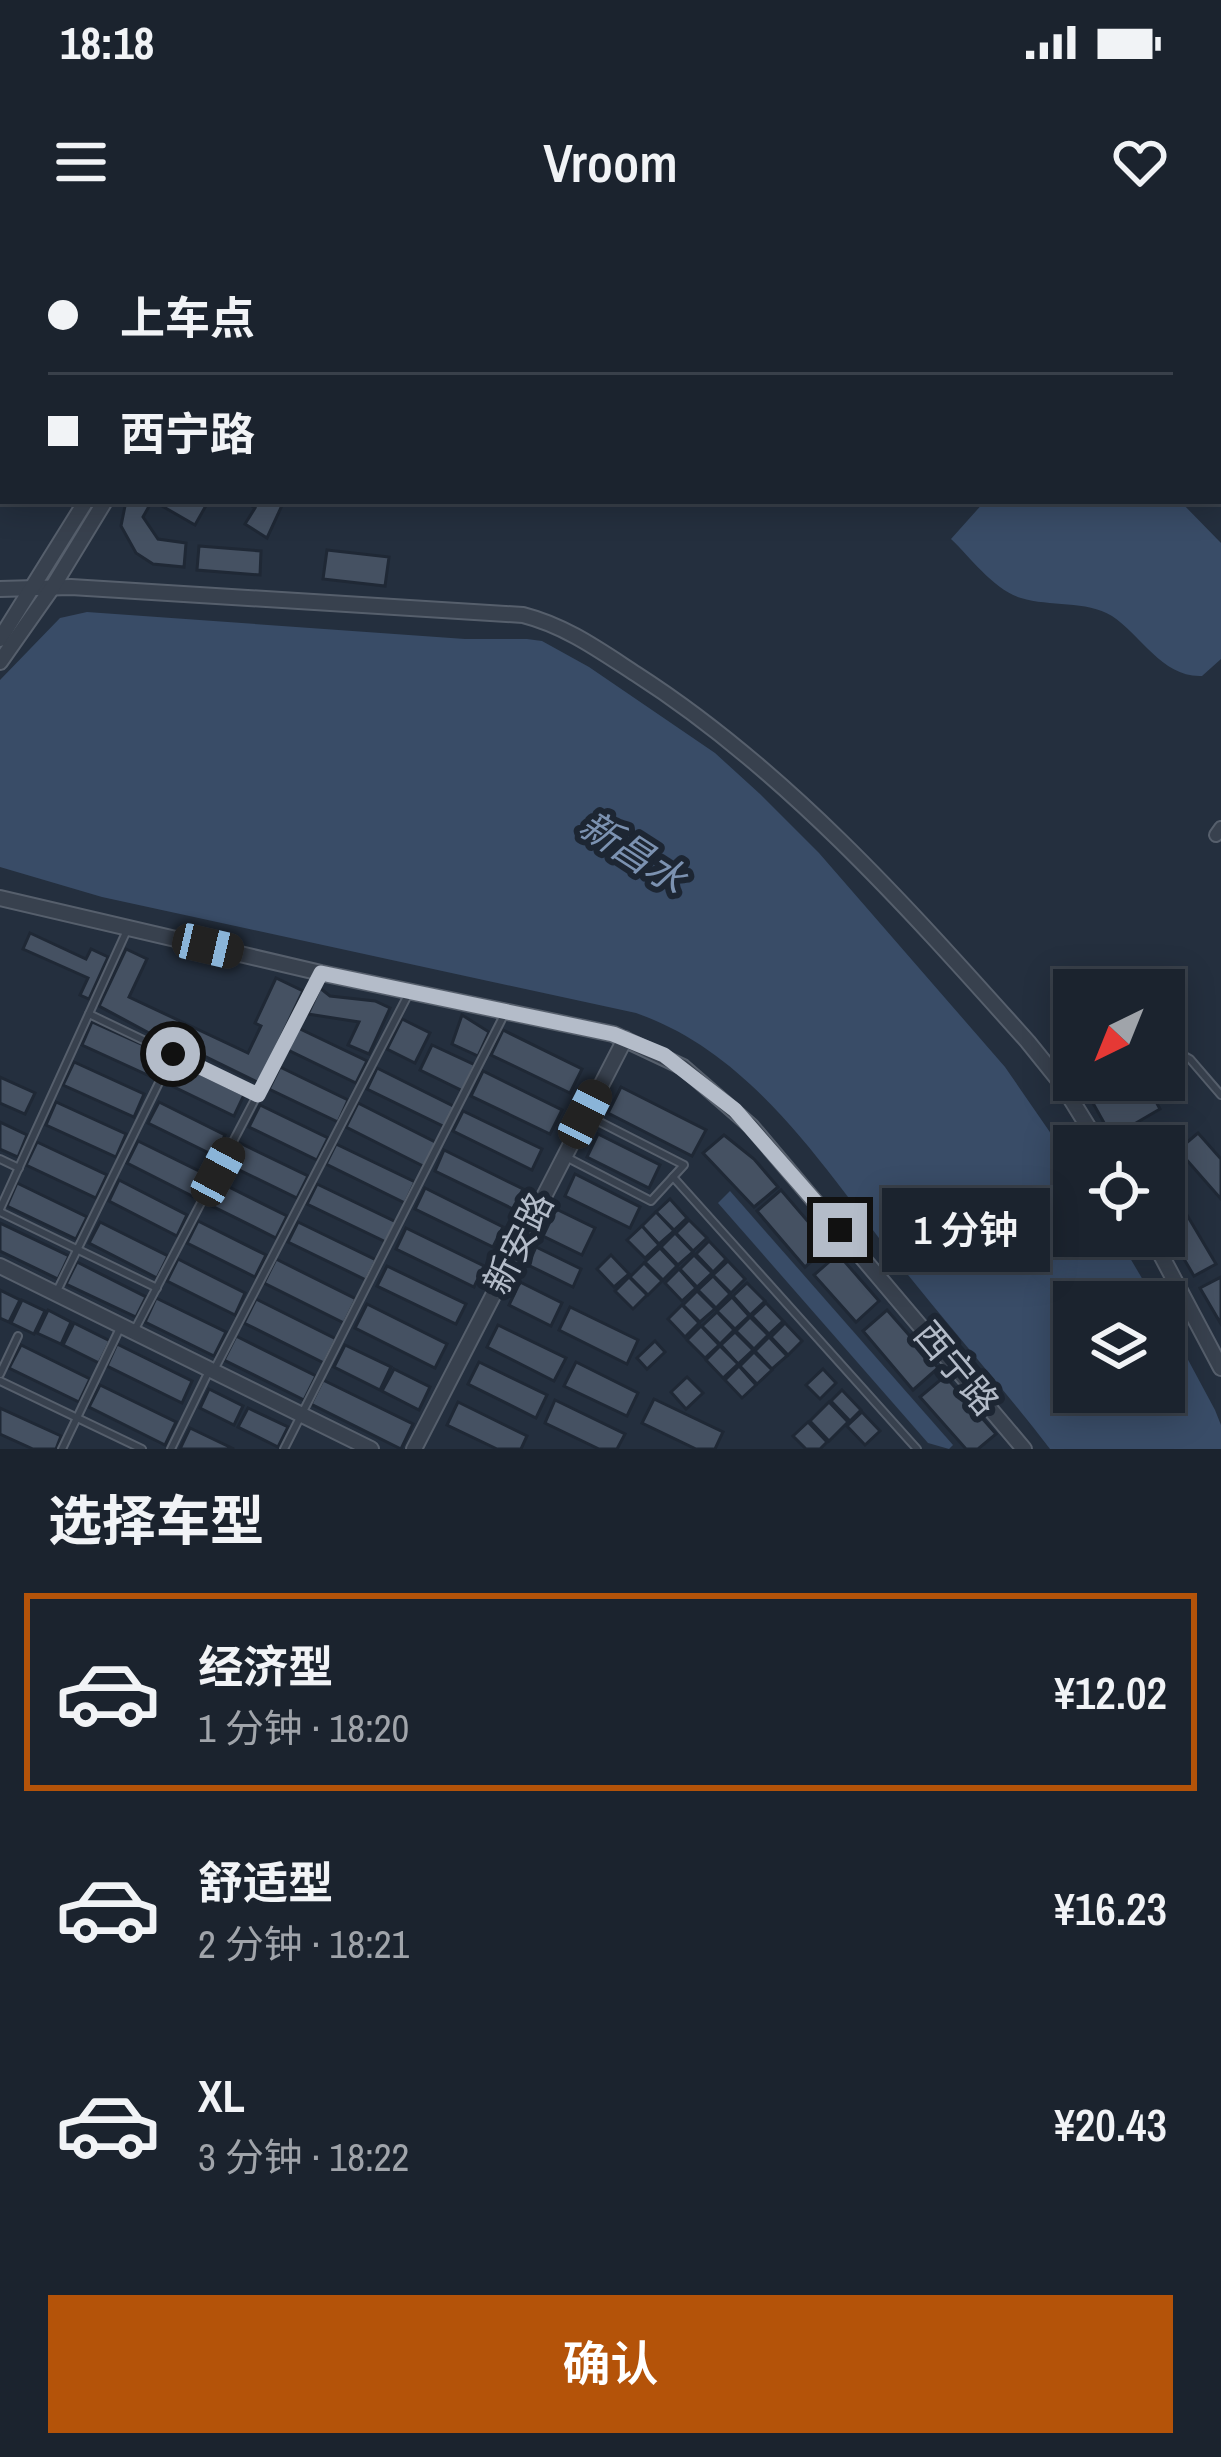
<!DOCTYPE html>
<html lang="zh">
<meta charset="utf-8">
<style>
body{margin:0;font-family:"Archivo Narrow","Noto Sans SC",sans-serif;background:#242b36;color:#f1f3f6;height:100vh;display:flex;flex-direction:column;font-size:45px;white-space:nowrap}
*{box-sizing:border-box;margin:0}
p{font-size:39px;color:#a0a4aa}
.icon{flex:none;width:66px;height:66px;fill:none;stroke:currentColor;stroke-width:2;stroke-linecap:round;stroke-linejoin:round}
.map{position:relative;height:1209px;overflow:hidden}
.details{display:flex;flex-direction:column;background:#1b232e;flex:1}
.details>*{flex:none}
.banner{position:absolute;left:0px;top:0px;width:1221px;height:264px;box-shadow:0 6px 30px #0003,0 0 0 3px #39404a;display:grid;align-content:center;height:264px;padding:0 48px;background:#1b232e}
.needle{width:78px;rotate:223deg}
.fabs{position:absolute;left:1053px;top:729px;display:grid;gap:24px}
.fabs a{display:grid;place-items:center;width:132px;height:132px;border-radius:0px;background:#1b232e;box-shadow:0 6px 30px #0003,0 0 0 3px #39404a;font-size:60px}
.end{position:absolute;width:54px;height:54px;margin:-27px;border:15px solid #b4bcc9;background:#111;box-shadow:0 0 0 6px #111}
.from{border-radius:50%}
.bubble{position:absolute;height:84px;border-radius:0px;background:#1b232e;box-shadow:0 6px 30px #0003,0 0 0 3px #39404a;font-size:39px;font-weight:600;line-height:84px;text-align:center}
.car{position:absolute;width:36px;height:72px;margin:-36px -18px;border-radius:15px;box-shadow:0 0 9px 3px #0007;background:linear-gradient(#222 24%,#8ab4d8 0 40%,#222 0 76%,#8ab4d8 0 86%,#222 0)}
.banner b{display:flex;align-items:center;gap:42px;height:114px;font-size:45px}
.banner b+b{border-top:3px solid #39404a}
.banner i{width:30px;height:30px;background:#f1f3f6}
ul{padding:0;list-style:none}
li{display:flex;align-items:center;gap:36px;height:198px;margin:0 24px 18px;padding:0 24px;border:6px solid transparent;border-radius:0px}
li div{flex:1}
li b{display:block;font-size:45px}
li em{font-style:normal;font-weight:600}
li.on{border-color:#b45309}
li>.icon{width:108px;height:108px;stroke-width:1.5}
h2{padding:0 48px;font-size:54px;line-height:144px}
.cta{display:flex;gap:24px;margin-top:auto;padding:24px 48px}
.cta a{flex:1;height:138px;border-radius:0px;background:#b45309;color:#fff;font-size:48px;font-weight:600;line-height:138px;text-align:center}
.status{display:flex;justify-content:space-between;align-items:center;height:84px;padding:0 60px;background:#1b232e;direction:ltr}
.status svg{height:33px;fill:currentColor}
header{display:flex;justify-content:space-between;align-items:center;height:156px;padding:0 48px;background:#1b232e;font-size:54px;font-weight:600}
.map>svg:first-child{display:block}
.water{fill:#394c67}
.building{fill:#455162;stroke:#1f2835;stroke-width:3}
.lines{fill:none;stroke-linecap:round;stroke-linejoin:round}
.service-casing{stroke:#565f6c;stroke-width:10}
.minor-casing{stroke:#565f6c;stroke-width:16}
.tertiary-casing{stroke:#565f6c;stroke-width:18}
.service{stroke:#38414e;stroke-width:6}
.minor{stroke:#38414e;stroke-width:12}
.tertiary{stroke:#38414e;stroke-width:14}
.route{stroke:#b4bcc9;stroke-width:15}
.labels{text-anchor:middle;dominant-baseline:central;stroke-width:12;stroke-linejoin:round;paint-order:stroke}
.street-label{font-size:36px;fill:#b4bcc9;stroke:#1d2633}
.water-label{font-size:39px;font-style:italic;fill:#7c92b1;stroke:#1d2633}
</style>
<div class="status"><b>18:18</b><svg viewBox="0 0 49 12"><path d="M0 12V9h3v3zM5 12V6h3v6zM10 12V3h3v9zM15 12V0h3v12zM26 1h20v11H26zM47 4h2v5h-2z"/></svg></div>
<header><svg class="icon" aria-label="menu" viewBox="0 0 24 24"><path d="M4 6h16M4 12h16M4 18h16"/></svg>Vroom<svg class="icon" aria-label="heart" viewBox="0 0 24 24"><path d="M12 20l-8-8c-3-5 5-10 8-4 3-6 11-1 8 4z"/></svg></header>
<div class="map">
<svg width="1221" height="1209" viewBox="0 0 1221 1209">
<rect width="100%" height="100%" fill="#242f3e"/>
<!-- water -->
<g class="water">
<path d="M985 261H1180L1221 303V419L1202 436C1163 438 1141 395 1112 376 1086 360 1050 367 1021 358 994 350 971 318 951 299Z"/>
<path d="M87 372 465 399H527L542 401 589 427 715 513 760 554 819 613 1005 827 1074 927V996H1117L1156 1062H1074V1152H1164V1075L1215 1170 1221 1185V1209H1050C1003 1148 952 1090 904 1030 828 935 757 815 636 773L102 657 0 627V440L60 378Z"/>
<polygon points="730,951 953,1205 949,1209 928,1203 718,963"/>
</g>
<!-- building -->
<g class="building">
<polygon points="126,261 152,261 143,277 158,299 186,303 184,327 153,324 136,313 121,286"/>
<polygon points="165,261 207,261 208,262 195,285 162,266"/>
<polygon points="251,261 284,261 267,298 245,284 255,268 249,264"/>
<polygon points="199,306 261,311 260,335 197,330"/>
<polygon points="327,310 389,317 385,346 323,339"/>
<polygon points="30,693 86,719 91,709 108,717 89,759 80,755 88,738 23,709"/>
<polygon points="126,709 147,719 129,757 248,813 261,786 255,783 276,738 303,751 259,843 202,815 199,820 99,766"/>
<polygon points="320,748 330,756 375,761 390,768 369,814 348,805 359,782 308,774"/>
<polygon points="462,775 489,792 478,816 452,804"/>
<polygon points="402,779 430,793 415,823 387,809"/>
<polygon points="92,782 163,814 152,837 82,805"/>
<polygon points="298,788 367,821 356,843 288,810"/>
<polygon points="503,790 582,829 570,853 491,815"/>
<polygon points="432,805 475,825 463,851 420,830"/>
<polygon points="74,822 144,854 134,877 63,845"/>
<polygon points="178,823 244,855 234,876 168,844"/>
<polygon points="280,827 348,860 338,882 269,849"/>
<polygon points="377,828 455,867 445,887 367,849"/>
<polygon points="483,831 562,870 550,894 471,856"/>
<polygon points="0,837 35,853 25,874 0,863"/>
<polygon points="1080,840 1144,840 1160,869 1112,897"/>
<polygon points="621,847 706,890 692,916 608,873"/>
<polygon points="56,862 126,894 116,917 46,885"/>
<polygon points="159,862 225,895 215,916 148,883"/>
<polygon points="358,863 437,903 425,927 346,887"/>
<polygon points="260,865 328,898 317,920 249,887"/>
<polygon points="463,871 542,909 532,930 453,891"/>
<polygon points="0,882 27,895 18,917 0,909"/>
<polygon points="1198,893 1221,919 1221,959 1178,910"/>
<polygon points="598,894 660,925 649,948 587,917"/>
<polygon points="724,895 754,919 778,947 754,967 703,913"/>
<polygon points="138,901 207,935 196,958 127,923"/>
<polygon points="37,902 107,935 96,958 26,925"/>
<polygon points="240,903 308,936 297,958 229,925"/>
<polygon points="336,904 415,942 405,963 326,924"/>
<polygon points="444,910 523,949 513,969 435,931"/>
<polygon points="575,934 640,967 630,988 565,956"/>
<polygon points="119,940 187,975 177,996 109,961"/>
<polygon points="219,942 287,976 276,998 208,964"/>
<polygon points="17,943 87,977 76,999 7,966"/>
<polygon points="317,944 396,982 386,1002 307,964"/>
<polygon points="425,948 503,987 493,1007 415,969"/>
<polygon points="781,950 829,1006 805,1027 757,971"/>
<polygon points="670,959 687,978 674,990 656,972"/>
<polygon points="1181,965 1216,1024 1194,1036 1164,985 1164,975"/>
<polygon points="556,969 595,988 582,1015 543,996"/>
<polygon points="656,972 674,991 659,1004 642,986"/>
<polygon points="689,980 707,998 693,1011 676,993"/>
<polygon points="198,981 266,1015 255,1037 187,1003"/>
<polygon points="100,982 168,1016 157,1038 89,1003"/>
<polygon points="298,982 376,1020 366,1040 288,1002"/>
<polygon points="0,983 69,1016 58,1039 0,1011"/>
<polygon points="642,986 659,1005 645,1018 627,1000"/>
<polygon points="406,988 484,1026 474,1047 396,1009"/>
<polygon points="675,993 693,1012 678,1025 661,1007"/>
<polygon points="709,1001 726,1019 713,1032 696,1014"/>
<polygon points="536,1007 581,1029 573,1047 528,1025"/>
<polygon points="660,1008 677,1026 663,1040 645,1022"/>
<polygon points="838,1014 879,1061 856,1082 814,1035"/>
<polygon points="611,1015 629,1034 614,1047 597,1029"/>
<polygon points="694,1015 712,1033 697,1047 680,1029"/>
<polygon points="178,1019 245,1053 235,1075 167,1041"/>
<polygon points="276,1019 356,1059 344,1083 264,1043"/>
<polygon points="728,1021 745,1039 731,1053 713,1035"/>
<polygon points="77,1022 146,1057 136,1077 66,1044"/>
<polygon points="644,1023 662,1041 648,1055 630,1037"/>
<polygon points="387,1026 466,1064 456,1084 377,1046"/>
<polygon points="679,1029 696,1048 682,1061 665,1043"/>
<polygon points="713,1036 730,1054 716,1068 698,1050"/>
<polygon points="629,1037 647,1055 633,1069 615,1051"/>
<polygon points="1221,1037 1221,1084 1200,1048"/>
<polygon points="520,1042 562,1063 551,1086 509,1065"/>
<polygon points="747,1043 765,1061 750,1075 733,1056"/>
<polygon points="0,1050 20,1060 9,1082 0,1078"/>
<polygon points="697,1051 715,1069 700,1082 683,1065"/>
<polygon points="732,1057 749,1076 735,1089 717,1071"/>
<polygon points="156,1058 226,1092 214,1116 145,1082"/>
<polygon points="256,1059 336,1099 324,1123 244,1083"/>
<polygon points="22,1060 45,1071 34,1094 11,1083"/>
<polygon points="766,1063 783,1081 769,1094 752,1076"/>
<polygon points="367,1064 447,1104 435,1128 355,1088"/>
<polygon points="682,1065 699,1083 685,1097 668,1079"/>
<polygon points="570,1067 638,1100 627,1124 559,1090"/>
<polygon points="48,1070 71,1082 61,1104 37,1093"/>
<polygon points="887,1070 938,1128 913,1150 863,1091"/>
<polygon points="717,1072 734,1090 720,1104 702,1086"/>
<polygon points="750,1077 768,1095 754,1109 736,1091"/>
<polygon points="74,1083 110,1101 99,1123 63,1105"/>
<polygon points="785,1083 802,1101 788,1115 771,1097"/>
<polygon points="498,1085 566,1118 554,1141 487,1107"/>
<polygon points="701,1086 719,1105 705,1118 687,1100"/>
<polygon points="735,1092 753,1110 738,1124 721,1105"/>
<polygon points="236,1096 316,1136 304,1160 224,1120"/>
<polygon points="769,1097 787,1116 772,1129 755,1111"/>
<polygon points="655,1101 665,1112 647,1129 637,1118"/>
<polygon points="117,1104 192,1141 182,1163 107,1126"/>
<polygon points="21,1105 90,1139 79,1162 9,1128"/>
<polygon points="345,1105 391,1127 380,1150 334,1127"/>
<polygon points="720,1106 738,1124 723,1138 706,1120"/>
<polygon points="754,1112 772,1130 757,1144 740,1126"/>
<polygon points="479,1122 547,1155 536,1178 468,1144"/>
<polygon points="576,1122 638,1153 627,1176 564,1146"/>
<polygon points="739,1126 756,1145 742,1158 725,1140"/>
<polygon points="394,1129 430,1147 419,1170 382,1151"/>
<polygon points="823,1129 836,1143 820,1159 806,1145"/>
<polygon points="945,1136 996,1194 978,1209 966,1209 920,1157"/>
<polygon points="687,1137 703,1153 686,1169 671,1152"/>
<polygon points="323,1140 413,1184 401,1209 311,1164"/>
<polygon points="100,1145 176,1182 165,1205 89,1167"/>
<polygon points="209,1149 243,1166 234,1185 200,1168"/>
<polygon points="842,1150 861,1170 850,1181 831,1161"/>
<polygon points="654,1159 723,1192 715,1209 696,1209 642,1183"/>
<polygon points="555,1160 625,1194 617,1209 599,1209 545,1183"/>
<polygon points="458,1162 527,1196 521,1209 497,1209 447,1185"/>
<polygon points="829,1162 848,1182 829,1201 810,1181"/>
<polygon points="0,1168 61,1196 56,1209 33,1209 0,1194"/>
<polygon points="248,1168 288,1187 278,1207 238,1187"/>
<polygon points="862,1172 880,1191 865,1205 847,1186"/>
<polygon points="808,1182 827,1202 820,1209 806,1209 793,1196"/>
<polygon points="190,1188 234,1209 180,1209"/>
</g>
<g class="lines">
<defs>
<g id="service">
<polyline points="89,774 258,855"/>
<polyline points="1164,817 1183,815 1190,819 1221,855"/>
<polyline points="566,917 651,961 684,925 590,877"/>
<polyline points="0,919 19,928"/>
<polyline points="673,937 917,1209"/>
<polyline points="0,969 128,688"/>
<polyline points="0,972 157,1048"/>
<polyline points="56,1053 173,814"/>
<polyline points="134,1091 321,733"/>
<polyline points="214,1130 408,755"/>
<polyline points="0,1134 18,1096"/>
<polyline points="0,1141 142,1209"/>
<polyline points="62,1209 120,1088"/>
<polyline points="171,1209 209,1131"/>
<polyline points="284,1209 504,775"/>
</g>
<g id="minor">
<polyline points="1079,0 1081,3"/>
<polyline points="1218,246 1221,251"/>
<polyline points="1216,595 1221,588"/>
</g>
<g id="tertiary">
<polyline points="226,3 228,0"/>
<polyline points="245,3 246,0"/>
<polyline points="0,143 3,146"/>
<polyline points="0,161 3,163"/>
<path d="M0 349 71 347 523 375C566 386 599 410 636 434 787 531 909 669 1028 802L1061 843 1100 906"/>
<polyline points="0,399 86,261"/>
<polyline points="0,422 52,348 105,261"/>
<polyline points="0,658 321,733 613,794 683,827 751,886 1024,1209"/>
<polyline points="1151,996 1221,1128"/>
<polyline points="0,1026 371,1209"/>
<polyline points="414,1209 625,799"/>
</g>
</defs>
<!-- service casing -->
<use href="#service" class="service-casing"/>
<!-- minor casing -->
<use href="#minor" class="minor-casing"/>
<!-- tertiary casing -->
<use href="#tertiary" class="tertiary-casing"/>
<!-- service -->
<use href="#service" class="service"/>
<!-- minor -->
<use href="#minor" class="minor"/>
<!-- tertiary -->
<use href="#tertiary" class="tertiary"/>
</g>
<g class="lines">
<!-- route -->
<polyline class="route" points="173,814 258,855 321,733 613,794 664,815 735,870 840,990"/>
</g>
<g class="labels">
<!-- street labels -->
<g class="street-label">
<text transform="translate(518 1003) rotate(-63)">新安路</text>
<text transform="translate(957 1128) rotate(50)">西宁路</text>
</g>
<!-- water labels -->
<g class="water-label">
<text transform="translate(633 612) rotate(33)">新昌水</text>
</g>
</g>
</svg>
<div class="fabs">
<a><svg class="needle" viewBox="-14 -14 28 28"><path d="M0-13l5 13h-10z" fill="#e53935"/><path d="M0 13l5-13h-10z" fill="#a0a4aa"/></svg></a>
<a><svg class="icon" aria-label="locate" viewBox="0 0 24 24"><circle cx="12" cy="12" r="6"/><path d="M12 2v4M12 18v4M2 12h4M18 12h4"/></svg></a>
<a><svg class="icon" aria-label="layers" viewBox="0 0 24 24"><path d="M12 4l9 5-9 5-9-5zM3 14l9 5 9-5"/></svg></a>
</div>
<i class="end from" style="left:173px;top:814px"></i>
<i class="end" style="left:840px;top:990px"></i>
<div class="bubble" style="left:882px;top:948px;width:168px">1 分钟</div>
<i class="car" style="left:208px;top:706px;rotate:103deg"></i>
<i class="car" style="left:585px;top:874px;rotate:27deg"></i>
<i class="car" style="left:218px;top:932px;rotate:28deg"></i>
<div class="banner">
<b><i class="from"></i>上车点</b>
<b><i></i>西宁路</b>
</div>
</div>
<section class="details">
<h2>选择车型</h2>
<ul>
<li class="on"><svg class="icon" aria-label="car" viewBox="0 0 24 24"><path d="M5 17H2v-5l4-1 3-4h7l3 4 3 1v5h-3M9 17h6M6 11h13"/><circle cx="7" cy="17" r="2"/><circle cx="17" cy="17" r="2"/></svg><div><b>经济型</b><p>1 分钟 · 18:20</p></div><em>¥12.02</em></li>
<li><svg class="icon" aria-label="car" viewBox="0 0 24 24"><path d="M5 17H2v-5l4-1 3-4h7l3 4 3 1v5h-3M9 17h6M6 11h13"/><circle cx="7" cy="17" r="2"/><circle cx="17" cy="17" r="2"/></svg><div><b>舒适型</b><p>2 分钟 · 18:21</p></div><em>¥16.23</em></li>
<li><svg class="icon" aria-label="car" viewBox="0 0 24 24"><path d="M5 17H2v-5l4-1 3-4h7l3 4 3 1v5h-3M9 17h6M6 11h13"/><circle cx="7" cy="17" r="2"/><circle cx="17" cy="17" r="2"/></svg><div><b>XL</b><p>3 分钟 · 18:22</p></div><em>¥20.43</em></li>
</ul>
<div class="cta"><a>确认</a></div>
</section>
